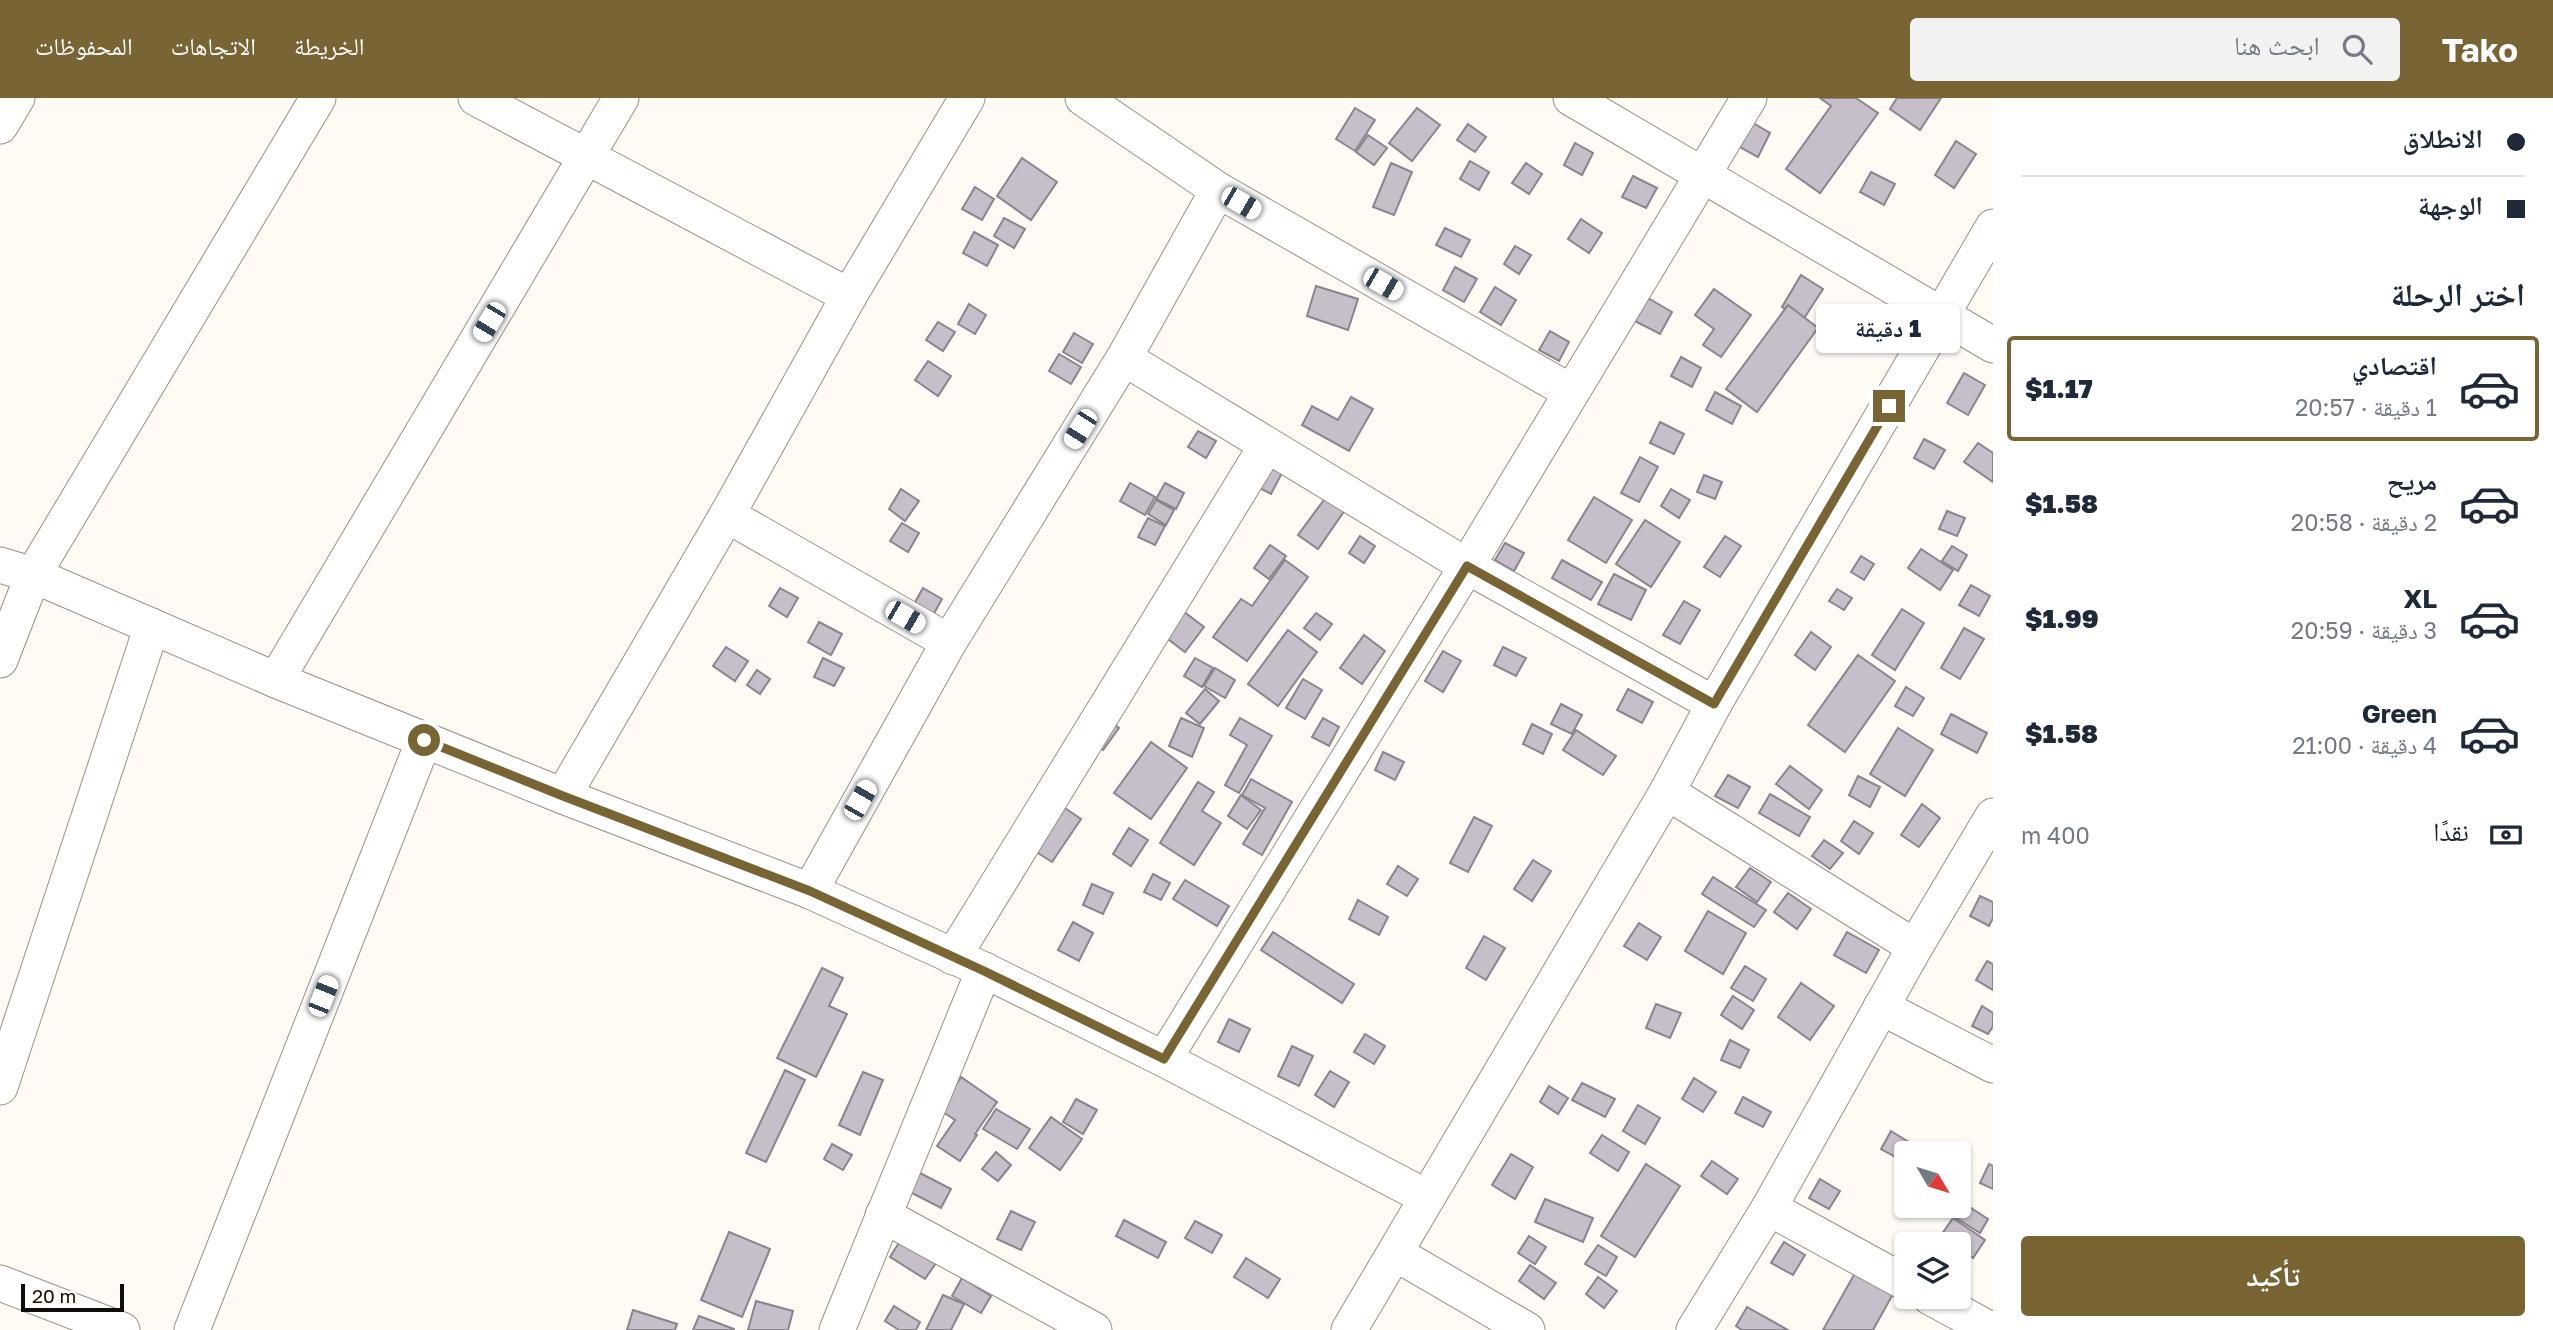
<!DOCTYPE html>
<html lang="ar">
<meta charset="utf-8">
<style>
body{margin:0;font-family:"Golos Text","Noto Naskh Arabic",sans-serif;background:#f2f2f3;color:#1f2937;direction:rtl;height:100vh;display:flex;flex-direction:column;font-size:26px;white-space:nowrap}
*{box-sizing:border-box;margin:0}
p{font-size:23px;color:#747a83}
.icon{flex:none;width:38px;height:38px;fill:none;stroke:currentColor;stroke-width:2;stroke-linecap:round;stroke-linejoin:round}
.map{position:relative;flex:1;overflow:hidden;direction:ltr}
.sheet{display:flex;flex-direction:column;background:#fff;width:560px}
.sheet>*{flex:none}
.guide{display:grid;align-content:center;height:154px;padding:0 28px;background:#fff}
.needle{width:46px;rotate:128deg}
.tools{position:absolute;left:1894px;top:1043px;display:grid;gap:14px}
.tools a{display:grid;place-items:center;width:77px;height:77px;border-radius:7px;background:#fff;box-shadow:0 2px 5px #0004;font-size:35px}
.scale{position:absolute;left:21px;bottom:18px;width:103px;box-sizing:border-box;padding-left:7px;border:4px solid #0f0c09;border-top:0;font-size:19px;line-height:24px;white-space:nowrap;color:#0f0c09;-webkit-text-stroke:5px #fffaf4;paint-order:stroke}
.end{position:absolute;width:32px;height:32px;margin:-16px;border:9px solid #796433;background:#fff;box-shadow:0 0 0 4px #fff}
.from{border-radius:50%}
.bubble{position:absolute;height:49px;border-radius:7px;background:#fff;box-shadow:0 2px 5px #0004;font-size:23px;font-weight:800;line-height:49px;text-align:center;direction:rtl}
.car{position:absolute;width:21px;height:42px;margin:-21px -10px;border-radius:9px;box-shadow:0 0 5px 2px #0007;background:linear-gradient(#fff 24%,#345 0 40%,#fff 0 76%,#345 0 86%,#fff 0)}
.guide b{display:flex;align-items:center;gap:24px;height:66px;font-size:26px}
.guide b+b{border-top:2px solid #e0e1e3}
.guide i{width:18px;height:18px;background:#1f2937}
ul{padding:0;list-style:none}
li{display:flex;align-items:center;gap:21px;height:105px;margin:0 14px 10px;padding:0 14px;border:4px solid transparent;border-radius:7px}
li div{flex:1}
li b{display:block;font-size:26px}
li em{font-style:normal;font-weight:800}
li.current{border-color:#796433}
li>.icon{width:63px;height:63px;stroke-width:1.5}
h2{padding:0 28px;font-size:32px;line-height:84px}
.pay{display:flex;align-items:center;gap:18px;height:77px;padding:0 28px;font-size:26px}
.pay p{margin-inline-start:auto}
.button{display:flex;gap:14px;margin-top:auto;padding:14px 28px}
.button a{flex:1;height:80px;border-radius:7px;background:#796433;color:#fff;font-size:28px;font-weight:800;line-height:80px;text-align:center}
header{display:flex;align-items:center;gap:42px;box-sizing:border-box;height:98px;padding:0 35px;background:#796433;color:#fff}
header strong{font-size:33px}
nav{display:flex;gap:38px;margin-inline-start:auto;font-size:24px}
.search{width:490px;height:63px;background:#f2f2f3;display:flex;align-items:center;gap:18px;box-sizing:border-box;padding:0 24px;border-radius:7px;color:#747a83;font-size:26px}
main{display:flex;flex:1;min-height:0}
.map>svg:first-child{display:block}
.building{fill:#c6bec8;stroke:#8b848d;stroke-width:2}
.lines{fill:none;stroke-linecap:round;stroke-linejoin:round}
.minor-casing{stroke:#989188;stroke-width:37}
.minor{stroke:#fff;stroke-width:35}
.route{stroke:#796433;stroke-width:9}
</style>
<header>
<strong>Tako</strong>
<div class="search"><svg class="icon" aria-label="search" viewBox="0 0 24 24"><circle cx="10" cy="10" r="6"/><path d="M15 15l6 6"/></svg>ابحث هنا</div>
<nav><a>الخريطة</a><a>الاتجاهات</a><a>المحفوظات</a></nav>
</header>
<main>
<section class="sheet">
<div class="guide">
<b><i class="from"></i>الانطلاق</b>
<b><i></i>الوجهة</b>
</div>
<h2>اختر الرحلة</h2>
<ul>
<li class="current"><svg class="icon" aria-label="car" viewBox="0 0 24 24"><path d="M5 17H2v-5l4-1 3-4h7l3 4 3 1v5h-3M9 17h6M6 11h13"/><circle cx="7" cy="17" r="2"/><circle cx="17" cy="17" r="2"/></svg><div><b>اقتصادي</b><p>1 دقيقة · 20:57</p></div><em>$1.17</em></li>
<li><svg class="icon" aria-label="car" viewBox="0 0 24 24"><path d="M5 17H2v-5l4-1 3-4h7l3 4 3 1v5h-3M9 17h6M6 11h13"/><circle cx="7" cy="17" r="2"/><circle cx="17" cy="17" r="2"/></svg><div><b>مريح</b><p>2 دقيقة · 20:58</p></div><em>$1.58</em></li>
<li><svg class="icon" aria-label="car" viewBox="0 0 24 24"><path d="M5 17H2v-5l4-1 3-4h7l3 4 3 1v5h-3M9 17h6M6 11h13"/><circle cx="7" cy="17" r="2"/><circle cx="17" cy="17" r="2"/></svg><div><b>XL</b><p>3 دقيقة · 20:59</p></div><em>$1.99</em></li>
<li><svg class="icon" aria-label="car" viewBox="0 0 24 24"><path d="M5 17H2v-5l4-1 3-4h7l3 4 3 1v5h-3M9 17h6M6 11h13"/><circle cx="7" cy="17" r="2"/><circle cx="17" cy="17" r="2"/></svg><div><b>Green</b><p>4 دقيقة · 21:00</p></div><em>$1.58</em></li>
</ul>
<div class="pay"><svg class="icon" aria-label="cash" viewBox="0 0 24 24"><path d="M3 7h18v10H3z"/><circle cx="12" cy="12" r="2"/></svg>نقدًا<p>400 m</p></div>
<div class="button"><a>تأكيد</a></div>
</section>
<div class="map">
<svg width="1993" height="1232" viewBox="0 0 1993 1232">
<rect width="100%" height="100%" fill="#fffaf4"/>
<!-- building -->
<g class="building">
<polygon points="1820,0 1856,0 1878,15 1820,95 1786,71 1831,8"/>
<polygon points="1897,0 1941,0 1920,32 1890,11"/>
<polygon points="1355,10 1375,22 1355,53 1336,41"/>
<polygon points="1417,10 1440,27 1412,63 1389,45"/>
<polygon points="1753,25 1770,35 1758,59 1740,49"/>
<polygon points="1468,26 1486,39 1475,54 1457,42"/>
<polygon points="1368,37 1387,50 1374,67 1356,54"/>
<polygon points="1956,43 1976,56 1954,90 1935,77"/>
<polygon points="1575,45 1593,55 1582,77 1564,67"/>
<polygon points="1022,60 1057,84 1031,122 997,98"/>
<polygon points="1470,63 1489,74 1479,92 1460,81"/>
<polygon points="1391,65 1412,74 1394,117 1373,109"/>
<polygon points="1526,65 1542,76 1529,96 1512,85"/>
<polygon points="1871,74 1895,86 1884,107 1860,94"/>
<polygon points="1633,78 1657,90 1646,110 1622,99"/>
<polygon points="975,89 994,101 982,122 962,111"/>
<polygon points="1004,120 1025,131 1014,150 994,138"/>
<polygon points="1581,121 1602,135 1589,155 1568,141"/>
<polygon points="1445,130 1470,142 1461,159 1436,147"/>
<polygon points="974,134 998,147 987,168 963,155"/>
<polygon points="1515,148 1531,157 1519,176 1504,166"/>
<polygon points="1455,169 1477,181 1464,204 1443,192"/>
<polygon points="1801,177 1823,191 1803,222 1782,209"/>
<polygon points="1316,188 1358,201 1348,232 1307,218"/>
<polygon points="1495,189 1516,202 1501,227 1480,214"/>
<polygon points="1714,191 1751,217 1721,259 1703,247 1714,231 1695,217"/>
<polygon points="1648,200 1672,214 1660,236 1635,223"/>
<polygon points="969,206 986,217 975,236 958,226"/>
<polygon points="1788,207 1818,230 1757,314 1726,291"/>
<polygon points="1857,212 1876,224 1863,247 1843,235"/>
<polygon points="938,224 955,234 943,253 926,242"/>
<polygon points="1550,233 1569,244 1559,263 1539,252"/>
<polygon points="1074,235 1093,246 1082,265 1063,254"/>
<polygon points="1059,256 1081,269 1071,286 1049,273"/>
<polygon points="1681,259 1701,270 1692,289 1671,278"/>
<polygon points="928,263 951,278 938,298 915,282"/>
<polygon points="1964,275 1985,287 1968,317 1947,305"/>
<polygon points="1715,294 1741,308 1732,326 1706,312"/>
<polygon points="1351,299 1373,311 1349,353 1302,327 1312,308 1338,322"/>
<polygon points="1660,324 1684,336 1674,356 1650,345"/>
<polygon points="1198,333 1216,343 1206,360 1188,349"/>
<polygon points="1924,341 1945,352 1934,371 1914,360"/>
<polygon points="1978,345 1993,355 1993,384 1964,364"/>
<polygon points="1640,359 1658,369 1639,404 1621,395"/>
<polygon points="1259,363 1282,375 1271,396 1248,384"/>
<polygon points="1704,377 1722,384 1715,401 1697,394"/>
<polygon points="1130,385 1155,399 1145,417 1120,403"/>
<polygon points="1165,385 1184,395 1176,411 1156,401"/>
<polygon points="901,391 919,403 905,423 889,411"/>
<polygon points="1671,391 1690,402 1679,420 1661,408"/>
<polygon points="1326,399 1345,412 1318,451 1298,437"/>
<polygon points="1594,399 1632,422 1606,465 1568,442"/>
<polygon points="1156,402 1174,412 1166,427 1148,416"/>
<polygon points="1947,413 1965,420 1957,438 1939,431"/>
<polygon points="1148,420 1165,428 1155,447 1138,439"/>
<polygon points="1645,422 1680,444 1651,489 1616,466"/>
<polygon points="902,425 919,435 908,454 890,443"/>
<polygon points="1360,438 1375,448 1364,465 1349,455"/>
<polygon points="1725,438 1741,448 1720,479 1704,469"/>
<polygon points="1505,445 1524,455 1514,473 1495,462"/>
<polygon points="1270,447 1286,458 1269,481 1254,470"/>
<polygon points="1952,448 1967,457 1958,473 1942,463"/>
<polygon points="1921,451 1953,472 1940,492 1908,470"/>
<polygon points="1861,458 1874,466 1864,482 1851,474"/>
<polygon points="1285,462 1308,479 1247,563 1213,539 1241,501 1252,508"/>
<polygon points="1562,462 1602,484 1591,502 1552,480"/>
<polygon points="1614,476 1646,492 1631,522 1598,506"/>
<polygon points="1971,487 1990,498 1979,518 1959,507"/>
<polygon points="780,490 798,500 787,519 769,508"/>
<polygon points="923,490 942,501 932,519 913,508"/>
<polygon points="1837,491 1852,500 1844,512 1829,503"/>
<polygon points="1684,503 1700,512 1680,546 1663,537"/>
<polygon points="1175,507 1204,529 1185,554 1156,532"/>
<polygon points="1902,511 1924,525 1895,572 1872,557"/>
<polygon points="1316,515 1332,526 1320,542 1304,530"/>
<polygon points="819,524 842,536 831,557 808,544"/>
<polygon points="1964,530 1984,541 1960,581 1941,570"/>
<polygon points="1288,532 1317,554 1278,608 1248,586"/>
<polygon points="1811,534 1831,549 1815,572 1795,557"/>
<polygon points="1364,537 1385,553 1362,586 1340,570"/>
<polygon points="726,549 748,563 735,583 713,568"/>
<polygon points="1503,549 1526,560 1516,578 1494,567"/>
<polygon points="1443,553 1461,563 1443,594 1425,583"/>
<polygon points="1858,557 1895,583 1845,654 1808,627"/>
<polygon points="823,560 844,570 834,588 814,579"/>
<polygon points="1195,560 1213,570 1202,589 1184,578"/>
<polygon points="1215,570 1235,582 1225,600 1204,588"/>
<polygon points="757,572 770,581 760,596 747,587"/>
<polygon points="1303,581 1322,592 1305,621 1286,610"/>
<polygon points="1906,589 1924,600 1913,618 1895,608"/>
<polygon points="1205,591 1219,603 1200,626 1186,615"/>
<polygon points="1628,591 1653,604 1642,625 1617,612"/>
<polygon points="1561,606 1582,617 1572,636 1551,626"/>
<polygon points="1951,616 1987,635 1977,655 1941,636"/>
<polygon points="1106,620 1119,630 1103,652 1089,641"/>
<polygon points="1181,620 1204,630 1192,659 1169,648"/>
<polygon points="1240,620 1272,638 1239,695 1225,687 1247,647 1230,637"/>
<polygon points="1323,620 1339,629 1329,648 1312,639"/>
<polygon points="1532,626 1552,636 1543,656 1523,646"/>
<polygon points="1898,630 1933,652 1905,698 1870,676"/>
<polygon points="1576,632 1616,658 1603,677 1563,652"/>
<polygon points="1151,644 1187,670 1151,721 1114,695"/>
<polygon points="1383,654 1404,664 1395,682 1375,672"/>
<polygon points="1790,668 1822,692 1809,711 1776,686"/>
<polygon points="1728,677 1750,689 1738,710 1715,698"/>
<polygon points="1858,678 1880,689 1870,709 1849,697"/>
<polygon points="1251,681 1292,704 1262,757 1243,746 1265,710 1242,697"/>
<polygon points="1198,684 1214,694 1202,713 1221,725 1194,767 1160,745"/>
<polygon points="1770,696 1810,719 1799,738 1759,715"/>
<polygon points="1241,697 1261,712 1247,731 1228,718"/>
<polygon points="1056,704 1081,721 1052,764 1027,748"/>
<polygon points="1922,706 1940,720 1919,749 1901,737"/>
<polygon points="1474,719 1492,728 1468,774 1450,765"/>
<polygon points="1854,723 1873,735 1859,756 1841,743"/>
<polygon points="1129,730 1148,742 1131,768 1113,756"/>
<polygon points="1824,742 1843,755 1830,771 1812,758"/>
<polygon points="1533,762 1551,773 1532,803 1514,791"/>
<polygon points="1398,768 1418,781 1407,798 1387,786"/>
<polygon points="1750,770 1771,784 1757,804 1736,789"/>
<polygon points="1153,776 1170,785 1161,802 1144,794"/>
<polygon points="1713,779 1766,812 1754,829 1702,796"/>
<polygon points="1185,782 1229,808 1217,828 1173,801"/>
<polygon points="1092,786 1113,795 1103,816 1083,807"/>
<polygon points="1788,795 1811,811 1797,831 1774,814"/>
<polygon points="1980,798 1993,804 1993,820 1989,828 1970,818"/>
<polygon points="1358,802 1388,819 1379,837 1349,821"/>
<polygon points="1708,813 1746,835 1723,876 1685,853"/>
<polygon points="1073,824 1093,835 1079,863 1058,852"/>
<polygon points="1639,825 1661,839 1647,862 1624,848"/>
<polygon points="1273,834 1354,886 1342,905 1261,852"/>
<polygon points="1847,834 1879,852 1866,875 1834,857"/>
<polygon points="1484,838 1505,850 1486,882 1466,870"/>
<polygon points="1987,863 1993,866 1993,892 1976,882"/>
<polygon points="1745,868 1766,881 1753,903 1731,890"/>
<polygon points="822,870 843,880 829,908 847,916 816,979 777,960"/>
<polygon points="1801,885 1834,908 1810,942 1778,919"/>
<polygon points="1733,898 1754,912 1742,931 1721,917"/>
<polygon points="1656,906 1681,915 1670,940 1646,930"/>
<polygon points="1982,908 1993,915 1993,928 1988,936 1972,928"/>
<polygon points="1229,921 1250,931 1239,954 1218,944"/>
<polygon points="1365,936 1385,948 1374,966 1354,954"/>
<polygon points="1730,942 1749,952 1740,970 1721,962"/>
<polygon points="1292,948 1313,958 1299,988 1278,978"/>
<polygon points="785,972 805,982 766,1064 746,1055"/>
<polygon points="1330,973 1349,984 1334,1009 1315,997"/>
<polygon points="863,974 883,982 860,1037 839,1027"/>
<polygon points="961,979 997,1004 975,1036 977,1037 960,1063 937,1048 955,1022 940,1012"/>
<polygon points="1694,980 1716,994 1703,1014 1682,1001"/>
<polygon points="1582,985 1615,1001 1605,1019 1572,1002"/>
<polygon points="1549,988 1568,1000 1558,1016 1540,1004"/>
<polygon points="1743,999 1771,1014 1763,1029 1735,1015"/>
<polygon points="1076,1001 1097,1012 1083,1036 1063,1024"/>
<polygon points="1638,1007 1660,1020 1645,1046 1623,1033"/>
<polygon points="996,1011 1030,1031 1017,1051 983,1031"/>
<polygon points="1051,1019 1082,1041 1060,1072 1029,1050"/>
<polygon points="1891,1033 1909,1044 1899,1061 1881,1051"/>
<polygon points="1602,1037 1629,1054 1618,1073 1590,1055"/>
<polygon points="832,1046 852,1057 843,1072 824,1061"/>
<polygon points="1940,1046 1956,1055 1935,1055"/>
<polygon points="996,1054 1011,1067 998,1083 982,1071"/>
<polygon points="1511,1056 1533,1069 1515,1101 1492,1087"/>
<polygon points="1712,1063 1738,1081 1727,1096 1701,1078"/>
<polygon points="1646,1066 1680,1088 1635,1159 1601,1138"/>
<polygon points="1989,1066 1993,1068 1993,1091 1980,1085"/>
<polygon points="918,1074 951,1091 941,1110 908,1093"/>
<polygon points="1820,1081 1840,1093 1829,1111 1809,1100"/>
<polygon points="1545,1101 1593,1120 1583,1144 1535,1124"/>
<polygon points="1962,1104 1988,1121 1980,1135 1953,1118"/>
<polygon points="1011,1113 1035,1124 1021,1152 997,1141"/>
<polygon points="1953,1120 1985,1142 1973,1160 1961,1151 1958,1154 1958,1146 1935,1146"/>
<polygon points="1124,1122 1166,1144 1158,1160 1116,1138"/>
<polygon points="1195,1123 1222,1137 1212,1155 1185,1140"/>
<polygon points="729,1134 770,1151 742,1219 701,1202"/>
<polygon points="1529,1138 1546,1149 1535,1166 1518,1155"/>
<polygon points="900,1143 936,1165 925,1181 890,1159"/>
<polygon points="1784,1144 1805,1157 1793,1177 1771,1165"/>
<polygon points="1598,1147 1617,1159 1606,1178 1585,1166"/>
<polygon points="1246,1160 1280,1181 1268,1200 1234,1179"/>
<polygon points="1530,1167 1556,1185 1544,1201 1519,1183"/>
<polygon points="1855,1175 1893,1196 1873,1232 1823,1232"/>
<polygon points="1598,1179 1617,1193 1604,1210 1586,1196"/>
<polygon points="962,1180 991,1198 981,1215 952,1198"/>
<polygon points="943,1197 964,1206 951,1232 926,1232"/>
<polygon points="756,1203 793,1213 788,1232 748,1232"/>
<polygon points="894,1208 920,1224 916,1232 899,1232 885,1223"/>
<polygon points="1747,1209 1788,1232 1742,1232 1736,1228"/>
<polygon points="633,1212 677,1226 675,1232 627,1232"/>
<polygon points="699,1218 734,1231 734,1232 693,1232"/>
</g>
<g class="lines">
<defs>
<g id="minor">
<polyline points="476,0 849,198"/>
<polyline points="1083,0 1218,92 1571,294"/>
<polyline points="1571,0 1993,247"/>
<polyline points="0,28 17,0"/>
<polyline points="1124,260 1467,468 1714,606"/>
<polyline points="727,417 949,544"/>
<polyline points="0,467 33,477 276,582 563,698 810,793 984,872 1164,961 1426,1099"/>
<polyline points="0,562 33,477 318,0"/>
<polyline points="276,582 621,0"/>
<polyline points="1667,694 1915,849"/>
<polyline points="563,698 727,417 849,198 967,0"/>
<polyline points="810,793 949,544 1124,260 1218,92"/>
<polyline points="953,859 1267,347"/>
<polyline points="1881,909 1993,967"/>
<polyline points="1164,961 1467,468 1749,0"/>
<polyline points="0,989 152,528"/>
<polyline points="1769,1110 1906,1185"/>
<polyline points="883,1117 1094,1232"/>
<polyline points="1395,1155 1527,1232"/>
<polyline points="0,1185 122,1232"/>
<polyline points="1930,1199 1991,1232"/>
<polyline points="192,1232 424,642"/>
<polyline points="837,1232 984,872"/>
<polyline points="1349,1232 1667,694 1714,606 1993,129"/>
<polyline points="1694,1232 1769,1110 1915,849 1993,718"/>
</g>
</defs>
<!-- minor casing -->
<use href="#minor" class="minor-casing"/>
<!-- minor -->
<use href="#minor" class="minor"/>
</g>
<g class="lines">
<!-- route -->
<polyline class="route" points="424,642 563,698 810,793 984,873 1164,961 1467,468 1714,606 1889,308"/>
</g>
</svg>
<div class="tools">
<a><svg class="needle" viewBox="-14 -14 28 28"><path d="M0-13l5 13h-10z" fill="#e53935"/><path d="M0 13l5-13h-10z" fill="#747a83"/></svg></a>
<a><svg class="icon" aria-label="layers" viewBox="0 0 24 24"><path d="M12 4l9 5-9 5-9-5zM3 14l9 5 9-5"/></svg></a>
</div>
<div class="scale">20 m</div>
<i class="end from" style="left:424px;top:642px"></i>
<i class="end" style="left:1889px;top:308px"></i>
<div class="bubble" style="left:1816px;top:206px;width:144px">1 دقيقة</div>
<i class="car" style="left:1241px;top:105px;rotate:120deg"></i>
<i class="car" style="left:1383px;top:186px;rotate:120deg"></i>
<i class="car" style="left:489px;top:224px;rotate:211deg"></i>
<i class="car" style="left:1080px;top:331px;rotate:212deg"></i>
<i class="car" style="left:905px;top:519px;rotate:120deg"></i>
<i class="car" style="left:860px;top:702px;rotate:30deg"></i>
<i class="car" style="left:323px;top:898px;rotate:22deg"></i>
</div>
</main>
